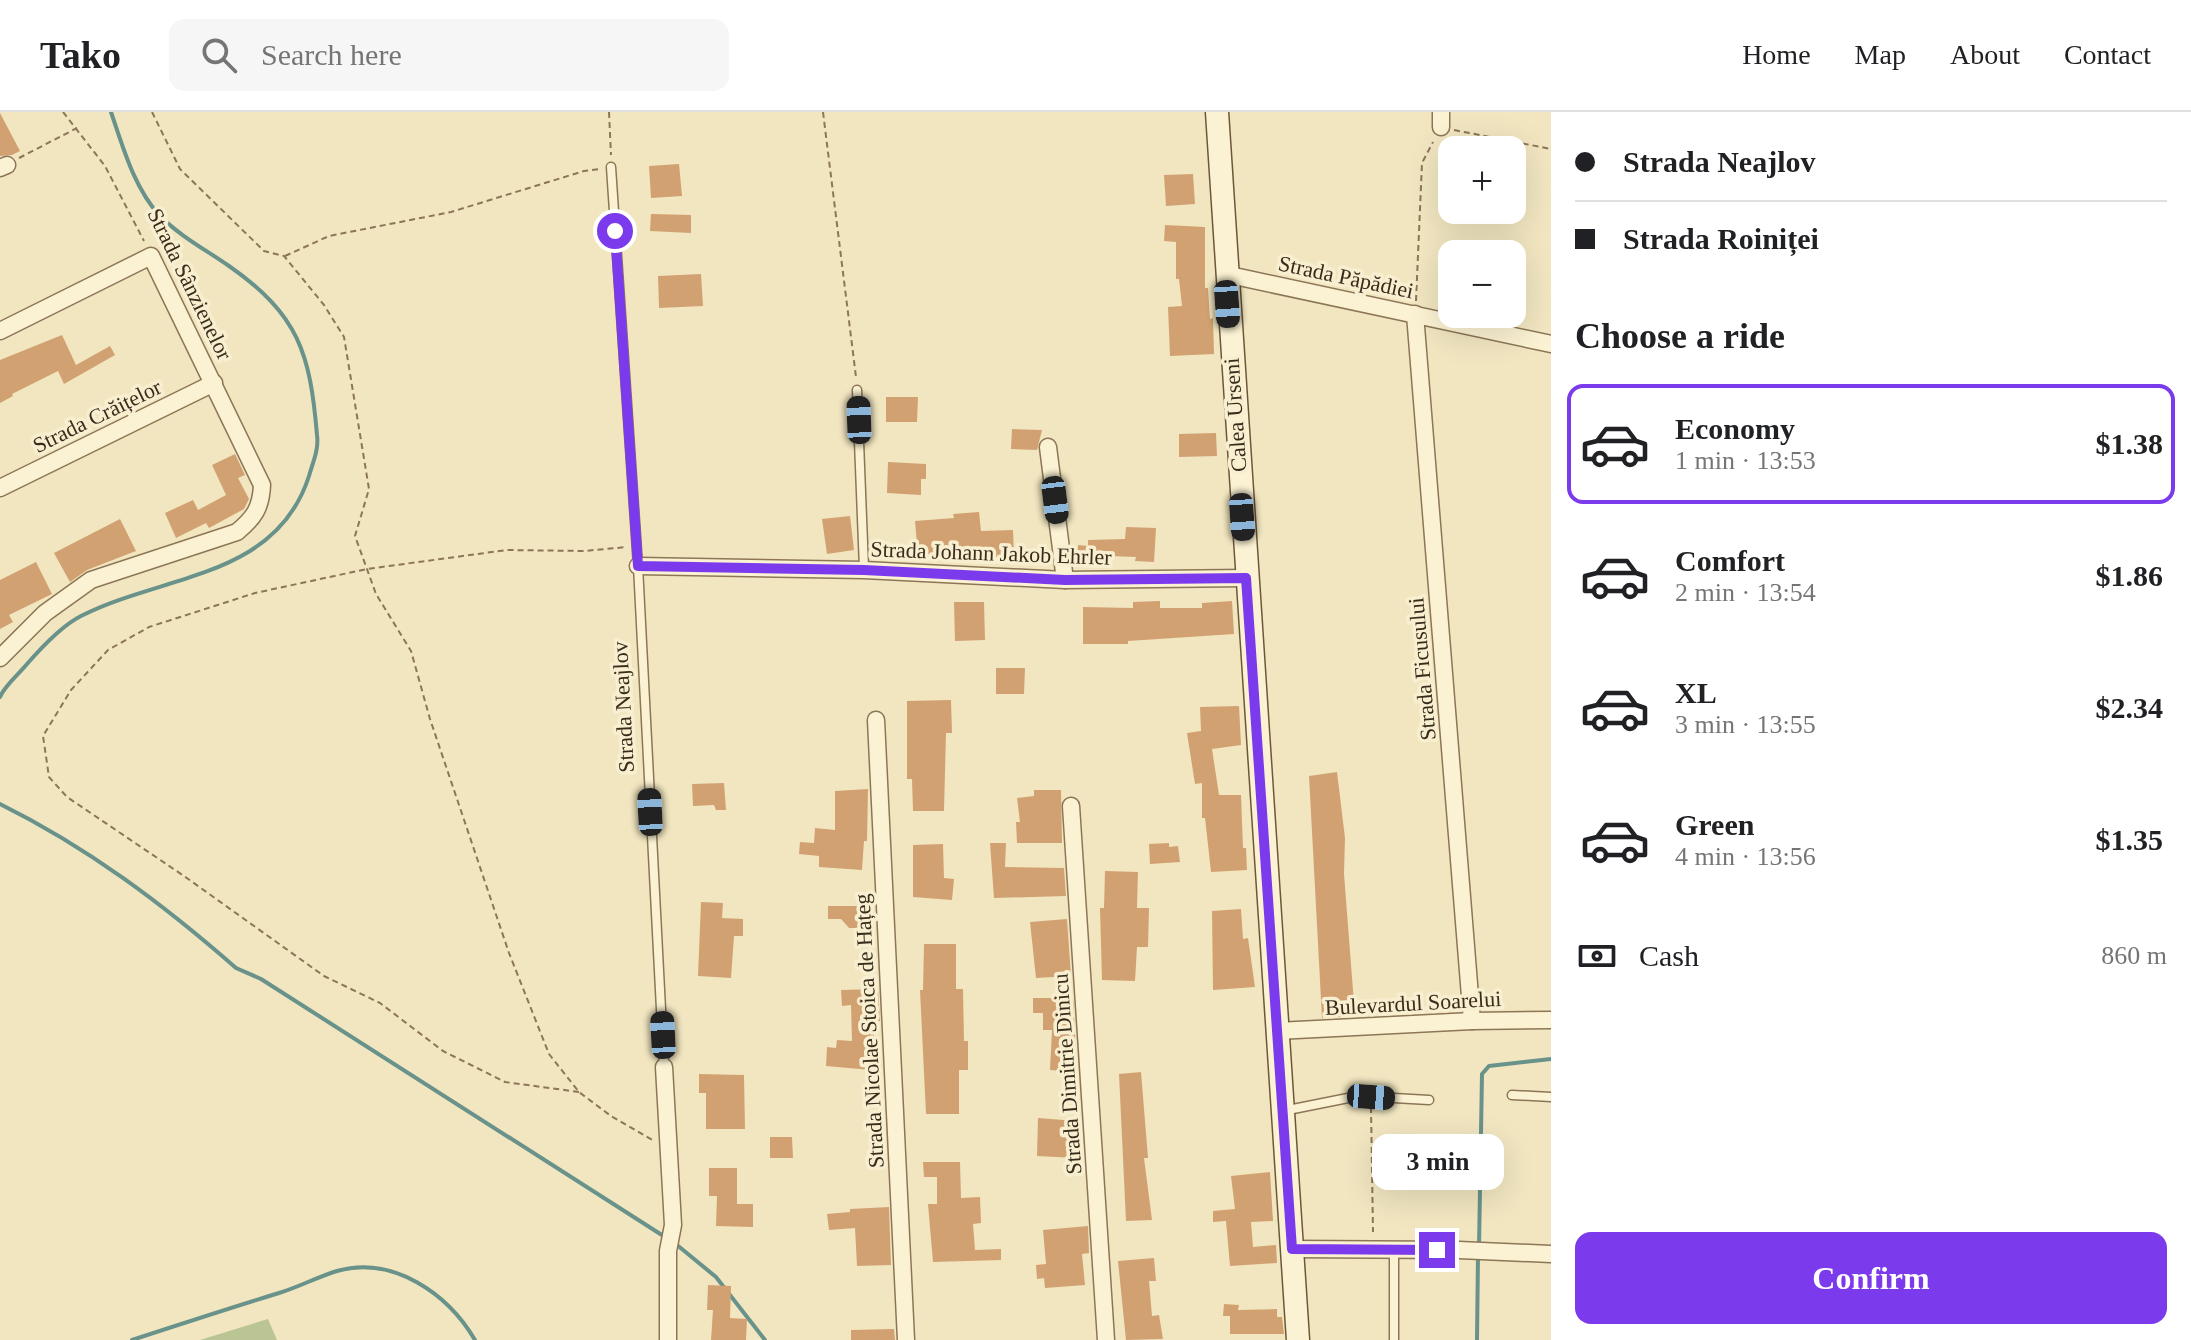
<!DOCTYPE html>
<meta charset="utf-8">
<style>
body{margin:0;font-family:Georgia,serif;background:#f6f6f6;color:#202124;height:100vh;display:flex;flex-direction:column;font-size:30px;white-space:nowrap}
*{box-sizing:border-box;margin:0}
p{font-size:26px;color:#757577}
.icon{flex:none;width:44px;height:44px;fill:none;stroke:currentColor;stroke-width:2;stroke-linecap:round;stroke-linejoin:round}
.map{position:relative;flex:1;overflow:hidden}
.sheet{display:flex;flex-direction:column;background:#fff;width:640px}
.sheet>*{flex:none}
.banner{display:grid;align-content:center;height:176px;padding:0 24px;background:#fff}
.fabs{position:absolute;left:1438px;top:24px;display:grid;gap:16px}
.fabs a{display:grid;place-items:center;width:88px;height:88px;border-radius:16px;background:#fff;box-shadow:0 8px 32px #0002;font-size:40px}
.end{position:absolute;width:36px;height:36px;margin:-18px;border:10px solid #7c3aed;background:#fff;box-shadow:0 0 0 4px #fff}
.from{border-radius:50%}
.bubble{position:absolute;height:56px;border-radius:16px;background:#fff;box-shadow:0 8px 32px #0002;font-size:26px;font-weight:800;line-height:56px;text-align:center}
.car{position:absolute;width:24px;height:48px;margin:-24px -12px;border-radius:10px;box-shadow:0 0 6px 2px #0007;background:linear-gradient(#222 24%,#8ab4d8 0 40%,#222 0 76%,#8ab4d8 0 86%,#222 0)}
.banner b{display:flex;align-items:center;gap:28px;height:76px;font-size:30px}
.banner b+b{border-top:2px solid #e0e0e0}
.banner i{width:20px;height:20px;background:#202124}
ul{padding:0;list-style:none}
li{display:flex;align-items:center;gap:24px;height:120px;margin:0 16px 12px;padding:0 8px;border:4px solid transparent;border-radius:16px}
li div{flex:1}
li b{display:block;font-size:30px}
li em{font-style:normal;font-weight:800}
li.current{border-color:#7c3aed}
li>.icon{width:72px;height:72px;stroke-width:1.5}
h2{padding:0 24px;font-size:36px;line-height:96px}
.pay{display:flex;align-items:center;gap:20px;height:88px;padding:0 24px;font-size:30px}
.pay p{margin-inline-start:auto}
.cta{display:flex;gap:16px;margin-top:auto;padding:16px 24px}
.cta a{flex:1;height:92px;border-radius:16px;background:#7c3aed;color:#fff;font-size:32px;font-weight:800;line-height:92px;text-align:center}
header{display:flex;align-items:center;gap:48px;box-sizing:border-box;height:112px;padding:0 40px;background:#fff;border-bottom:2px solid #e0e0e0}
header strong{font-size:38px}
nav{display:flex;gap:44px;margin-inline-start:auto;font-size:28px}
.search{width:560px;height:72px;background:#f6f6f6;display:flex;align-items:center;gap:20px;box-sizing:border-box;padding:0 28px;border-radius:16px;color:#757577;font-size:30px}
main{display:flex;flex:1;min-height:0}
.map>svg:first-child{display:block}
.cemetery{fill:#bbc493}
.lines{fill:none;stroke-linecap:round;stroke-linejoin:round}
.stream{stroke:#69928a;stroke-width:4}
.building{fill:#d2a172}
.lane-casing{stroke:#8c7656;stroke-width:11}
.street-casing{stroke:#8c7656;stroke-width:19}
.secondary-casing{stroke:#6d5739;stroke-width:25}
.path{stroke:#8c7656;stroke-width:2;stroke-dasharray:6 4;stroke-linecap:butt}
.lane{stroke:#fbf2d3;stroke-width:8}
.street{stroke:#fbf2d3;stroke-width:16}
.secondary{stroke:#fbf2d3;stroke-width:22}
.route{stroke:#7c3aed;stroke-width:10}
.labels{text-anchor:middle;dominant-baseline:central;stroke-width:7;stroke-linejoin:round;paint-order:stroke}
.street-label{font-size:22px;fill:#3a2c1c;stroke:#f8efd0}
</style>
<header>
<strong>Tako</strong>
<div class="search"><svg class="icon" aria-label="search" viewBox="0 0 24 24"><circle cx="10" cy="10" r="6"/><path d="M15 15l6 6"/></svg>Search here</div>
<nav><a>Home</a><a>Map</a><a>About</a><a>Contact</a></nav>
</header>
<main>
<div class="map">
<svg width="1551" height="1228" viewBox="0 0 1551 1228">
<rect width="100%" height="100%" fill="#f1e6c0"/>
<!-- cemetery -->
<polygon class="cemetery" points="268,1207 277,1228 200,1228"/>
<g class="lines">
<!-- stream -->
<g class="stream">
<path d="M0 585C5 573 18 563 27 552 41 536 61 514 81 504 163 462 276 467 309 364 313 350 319 337 317 323 310 241 299 203 229 154 206 138 180 124 160 104 134 76 123 35 111 0"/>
<path d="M0 692C87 735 163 792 236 856L261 867 665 1125"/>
<polyline points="677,1133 716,1165 765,1228"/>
<polyline points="1479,1135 1482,962 1489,954 1551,947"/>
<path d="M132 1228C181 1212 230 1196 279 1181 299 1175 317 1165 337 1159 393 1143 448 1182 475 1228"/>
<polyline points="1477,1228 1478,1143"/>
</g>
</g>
<!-- building -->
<g class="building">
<polygon points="0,1 20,39 12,43 0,44"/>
<polygon points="679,52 682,84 651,86 649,54"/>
<polygon points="1193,62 1195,92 1166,94 1164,63"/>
<polygon points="651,102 691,103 691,121 650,119"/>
<polygon points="1165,113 1205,115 1205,176 1208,176 1210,207 1213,206 1214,242 1170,244 1168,195 1182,194 1179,167 1176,167 1176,130 1164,129"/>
<polygon points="701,162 703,194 659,196 658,164"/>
<polygon points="62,223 76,253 110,234 115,243 64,272 58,259 12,282 13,284 0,291 0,248"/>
<polygon points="886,285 918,285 917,310 886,310"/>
<polygon points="1012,317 1042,318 1037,338 1011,337"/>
<polygon points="1216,321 1217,344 1179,345 1179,322"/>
<polygon points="235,342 245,363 238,366 249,387 244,397 209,416 206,411 176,426 165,401 193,388 198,398 226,383 212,353"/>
<polygon points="888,350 926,352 926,367 921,367 921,383 887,381"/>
<polygon points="979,400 981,419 1013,418 1014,445 989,445 989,442 957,444 956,440 918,443 915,409 954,406 953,402"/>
<polygon points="850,404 854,438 827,442 822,407"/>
<polygon points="120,407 136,439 87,458 70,470 54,441"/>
<polygon points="1126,415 1156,416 1154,450 1135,449 1136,445 1109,444 1109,449 1089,450 1088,447 1077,446 1078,433 1088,434 1088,428 1125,427"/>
<polygon points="36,450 52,482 9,503 13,510 0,517 0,468"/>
<polygon points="1160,489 1160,496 1202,496 1202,491 1232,489 1234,522 1128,529 1128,532 1083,532 1083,495 1133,496 1133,490"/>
<polygon points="954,490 984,490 985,528 955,529"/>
<polygon points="996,556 1025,556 1024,582 996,582"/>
<polygon points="951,588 952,621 946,621 944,699 913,699 912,667 907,667 907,589"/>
<polygon points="1239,594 1241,633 1212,637 1219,683 1241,683 1243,736 1246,736 1247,758 1211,760 1205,706 1202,706 1202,671 1195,672 1187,621 1201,619 1200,595"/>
<polygon points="1337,660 1345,726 1344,762 1355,904 1322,906 1309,664"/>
<polygon points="724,671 726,698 716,698 714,693 693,694 692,672"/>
<polygon points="868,677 867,729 864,729 862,758 819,755 819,744 799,742 800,730 814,731 815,716 835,718 835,679"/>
<polygon points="1034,678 1061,678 1062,731 1017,731 1016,710 1020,710 1017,686 1034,684"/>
<polygon points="990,731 1006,731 1005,755 1064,756 1066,784 994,786"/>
<polygon points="1169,731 1169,735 1178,734 1180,750 1150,752 1149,732"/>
<polygon points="943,732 944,766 954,767 952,788 913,785 913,733"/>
<polygon points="1105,759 1138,760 1137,796 1149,796 1148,835 1137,835 1135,869 1102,868 1100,796 1104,796"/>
<polygon points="701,790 723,791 722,806 743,807 743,824 734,824 731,866 698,864"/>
<polygon points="828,794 873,794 873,816 849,816 841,807 828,807"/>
<polygon points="1241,797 1243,827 1248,826 1255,875 1213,878 1212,799"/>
<polygon points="1067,807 1071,864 1036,866 1030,810"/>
<polygon points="924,832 956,832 956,877 963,877 964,929 968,929 968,958 959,958 959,1002 926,1002 920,878 923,878"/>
<polygon points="878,877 880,909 874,909 874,944 881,944 882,959 826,954 827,935 836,936 837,928 852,929 851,893 842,894 841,878"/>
<polygon points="1033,886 1073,886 1077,960 1050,958 1052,918 1043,918 1043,901 1033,901"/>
<polygon points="1141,960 1148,1046 1144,1046 1152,1108 1126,1109 1119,962"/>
<polygon points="699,962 744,963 745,1017 706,1017 706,981 699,981"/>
<polygon points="1038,1006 1076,1009 1075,1046 1037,1044"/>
<polygon points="770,1025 792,1025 793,1046 770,1046"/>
<polygon points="923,1050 960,1050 961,1086 980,1085 981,1111 973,1112 975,1138 1001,1137 1001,1148 933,1150 928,1092 937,1092 937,1065 924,1065"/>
<polygon points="709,1056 737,1056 737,1092 753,1092 753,1115 716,1114 717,1084 709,1084"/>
<polygon points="1270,1060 1273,1109 1251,1110 1253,1135 1276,1133 1277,1151 1230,1154 1226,1109 1213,1110 1213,1099 1235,1097 1231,1064"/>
<polygon points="889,1095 891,1153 857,1154 855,1116 829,1118 827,1102 850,1100 850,1097"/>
<polygon points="1088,1114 1089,1141 1082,1142 1085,1173 1045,1176 1044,1166 1037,1167 1036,1153 1046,1152 1043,1118"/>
<polygon points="1154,1146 1156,1169 1149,1169 1152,1204 1159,1203 1163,1227 1126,1228 1118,1149"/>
<polygon points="708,1173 731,1174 730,1206 747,1207 746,1228 711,1228 713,1198 707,1198"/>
<polygon points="1224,1192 1239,1193 1238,1198 1277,1197 1277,1205 1282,1205 1284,1222 1230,1222 1230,1204 1223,1204"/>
<polygon points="894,1217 895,1228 851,1228 851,1218"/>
</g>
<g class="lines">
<defs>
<g id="lane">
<polyline points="611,55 638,454 664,955"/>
<polyline points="857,278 864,457"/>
<polyline points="1512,983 1551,985"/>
<polyline points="1283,999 1358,984 1429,988"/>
<polyline points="1394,1228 1394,1138"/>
</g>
<g id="street">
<polyline points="1441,0 1441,15"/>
<polyline points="0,56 7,53"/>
<polyline points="1225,162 1551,232"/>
<polyline points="1415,202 1472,909"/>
<path d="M0 219 151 144 262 373C261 396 254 406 237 420L91 468 45 501 0 546"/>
<polyline points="1048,335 1065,468"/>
<polyline points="0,376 214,271"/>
<polyline points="638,454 864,458 1065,468 1246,466"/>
<polyline points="876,608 906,1228"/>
<polyline points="1071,694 1106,1228"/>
<polyline points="1277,919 1472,909 1551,908"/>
<polyline points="664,955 673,1113 668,1139 668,1228"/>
<polyline points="1292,1137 1459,1138 1551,1142"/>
</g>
<polyline id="secondary" points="1217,0 1298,1228"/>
</defs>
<!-- lane casing -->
<use href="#lane" class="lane-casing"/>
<!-- street casing -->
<use href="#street" class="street-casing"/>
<!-- secondary casing -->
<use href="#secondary" class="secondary-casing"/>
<!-- path -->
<g class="path">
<polyline points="63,0 105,54 144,129"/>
<polyline points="152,0 180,57 264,139 284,144 324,193 344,225 369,377 355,424 376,482 411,539 430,607 509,841 549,942 579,980 611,1004 654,1029"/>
<polyline points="609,0 611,43"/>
<polyline points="823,0 856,265"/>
<polyline points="1454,18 1551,37"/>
<polyline points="19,46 77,16"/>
<polyline points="285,144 329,124 451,100 584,59 601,57"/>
<polyline points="1416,189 1422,51 1433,30"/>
<polyline points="579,980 505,970 443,939 380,891 324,864 184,764 67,685 49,665 43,624 71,578 108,538 149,515 255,481 367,457 507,438 584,439 627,435"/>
<polyline points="1371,995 1373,1120"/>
</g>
<!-- lane -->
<use href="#lane" class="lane"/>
<!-- street -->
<use href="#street" class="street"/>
<!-- secondary -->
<use href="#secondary" class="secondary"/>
</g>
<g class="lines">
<!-- route -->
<polyline class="route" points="615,119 638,454 864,458 1065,468 1246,466 1292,1137 1437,1138"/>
</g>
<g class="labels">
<!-- street labels -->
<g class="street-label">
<text transform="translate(1346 165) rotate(12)">Strada Păpădiei</text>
<text transform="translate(190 172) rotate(64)">Strada Sânzienelor</text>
<text transform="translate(1235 303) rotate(-94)">Calea Urseni</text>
<text transform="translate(97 304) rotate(-26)">Strada Crăițelor</text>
<text transform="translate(991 441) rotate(2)">Strada Johann Jakob Ehrler</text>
<text transform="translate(1422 557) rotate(-95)">Strada Ficusului</text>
<text transform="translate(623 595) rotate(-93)">Strada Neajlov</text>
<text transform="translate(1413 891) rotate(-3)">Bulevardul Soarelui</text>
<text transform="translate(869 919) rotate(-93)">Strada Nicolae Stoica de Hațeg</text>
<text transform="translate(1067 962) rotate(-94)">Strada Dimitrie Dinicu</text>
</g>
</g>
</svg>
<div class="fabs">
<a>+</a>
<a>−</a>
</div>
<i class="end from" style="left:615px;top:119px"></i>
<i class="end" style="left:1437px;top:1138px"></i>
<div class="bubble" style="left:1372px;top:1022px;width:132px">3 min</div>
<i class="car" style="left:1227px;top:192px;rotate:176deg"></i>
<i class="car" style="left:859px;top:308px;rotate:358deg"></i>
<i class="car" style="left:1055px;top:388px;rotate:173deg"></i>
<i class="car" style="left:1242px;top:405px;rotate:176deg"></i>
<i class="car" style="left:650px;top:700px;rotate:357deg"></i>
<i class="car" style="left:663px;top:923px;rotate:357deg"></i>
<i class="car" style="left:1371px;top:985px;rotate:94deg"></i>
</div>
<section class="sheet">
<div class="banner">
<b><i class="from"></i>Strada Neajlov</b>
<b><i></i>Strada Roiniței</b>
</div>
<h2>Choose a ride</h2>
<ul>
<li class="current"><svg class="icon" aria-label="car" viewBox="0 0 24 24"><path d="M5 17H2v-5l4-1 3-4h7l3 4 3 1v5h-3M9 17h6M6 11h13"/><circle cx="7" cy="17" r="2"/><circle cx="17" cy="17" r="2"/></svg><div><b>Economy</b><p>1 min · 13:53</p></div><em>$1.38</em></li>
<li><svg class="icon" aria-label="car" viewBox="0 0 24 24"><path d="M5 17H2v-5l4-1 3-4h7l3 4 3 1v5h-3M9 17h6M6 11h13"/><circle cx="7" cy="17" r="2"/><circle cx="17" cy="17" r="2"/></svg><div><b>Comfort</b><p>2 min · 13:54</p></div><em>$1.86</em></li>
<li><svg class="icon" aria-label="car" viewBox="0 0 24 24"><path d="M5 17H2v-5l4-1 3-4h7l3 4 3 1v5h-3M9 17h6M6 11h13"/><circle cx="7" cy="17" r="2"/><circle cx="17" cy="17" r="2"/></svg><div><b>XL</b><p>3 min · 13:55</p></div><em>$2.34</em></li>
<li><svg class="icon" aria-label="car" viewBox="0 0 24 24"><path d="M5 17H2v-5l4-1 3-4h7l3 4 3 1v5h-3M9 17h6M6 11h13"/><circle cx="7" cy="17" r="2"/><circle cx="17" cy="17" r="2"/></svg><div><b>Green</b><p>4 min · 13:56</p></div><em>$1.35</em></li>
</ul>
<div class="pay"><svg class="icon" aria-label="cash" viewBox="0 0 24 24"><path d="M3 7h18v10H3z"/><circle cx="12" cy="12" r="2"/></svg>Cash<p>860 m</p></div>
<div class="cta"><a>Confirm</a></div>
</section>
</main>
